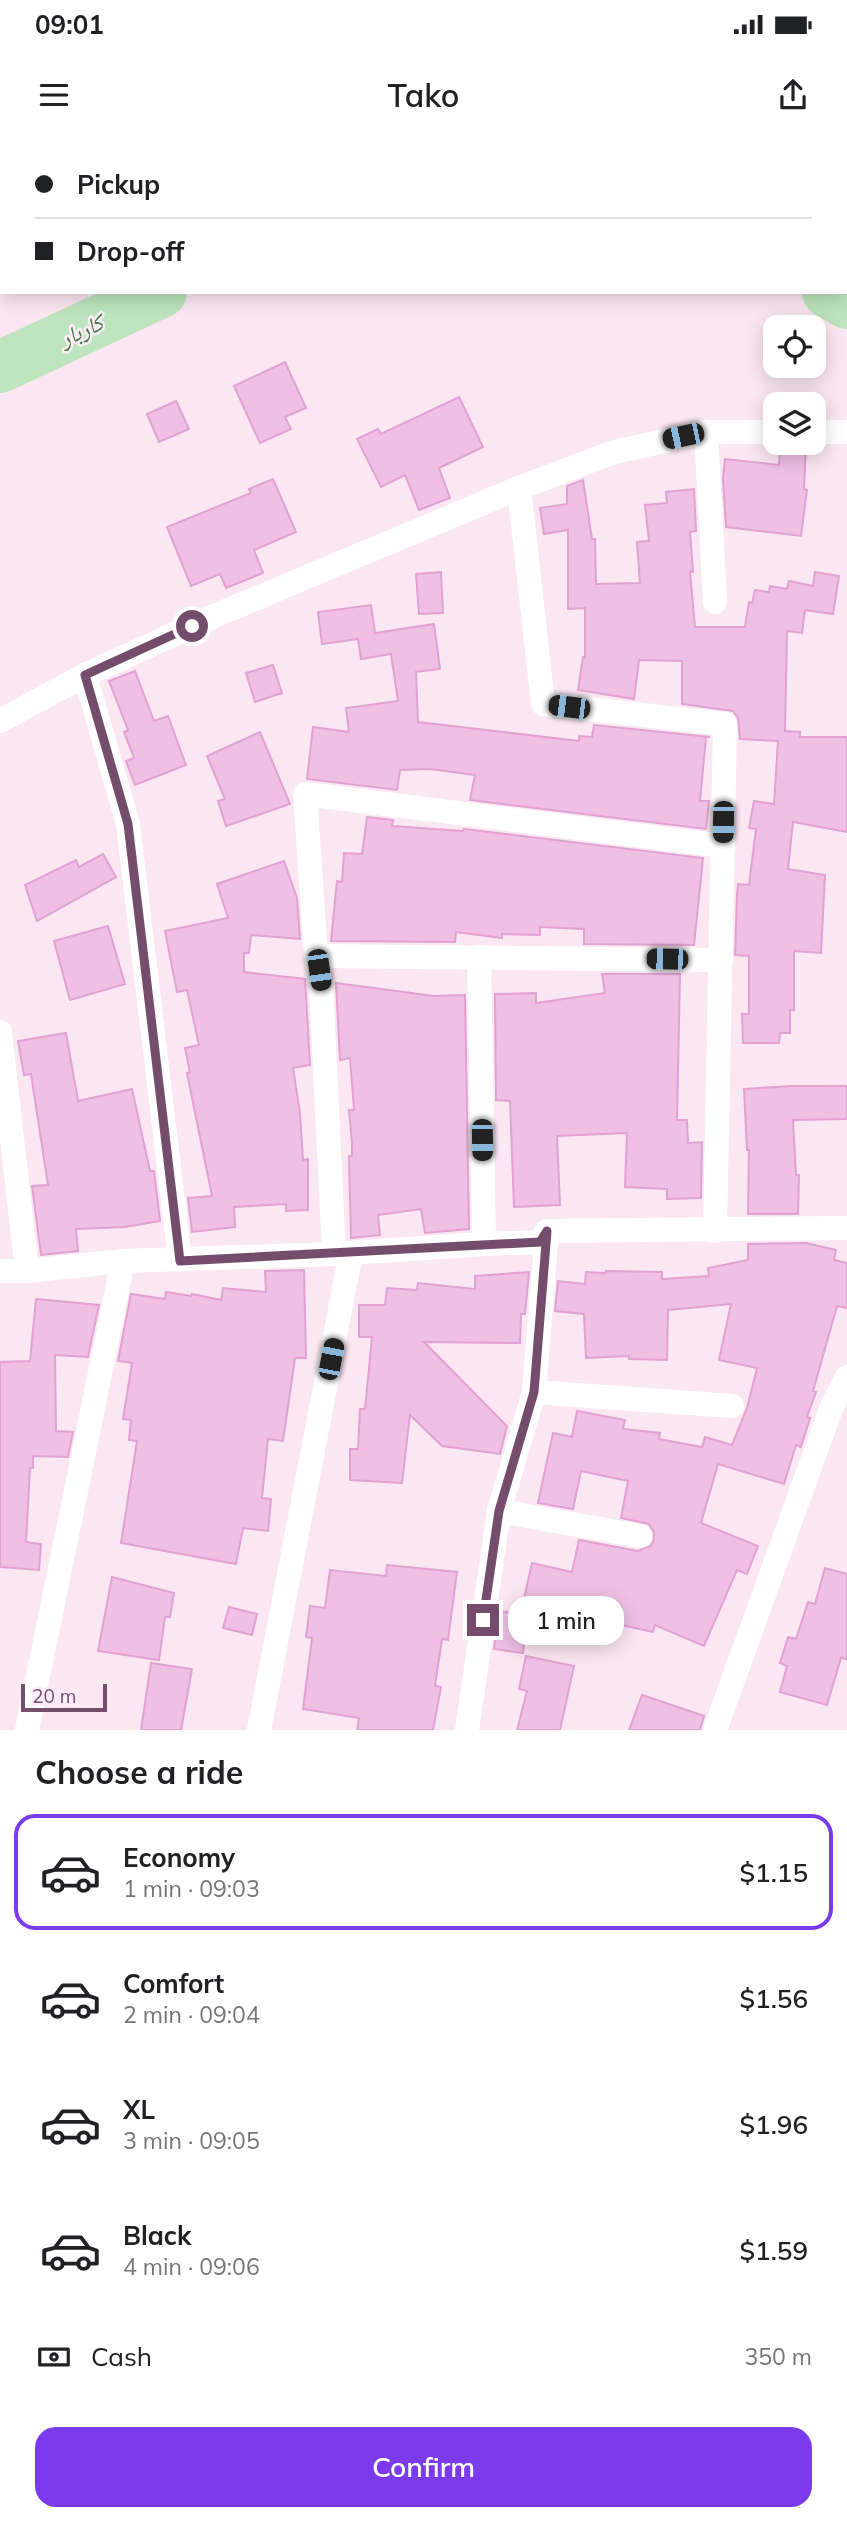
<!DOCTYPE html>
<meta charset="utf-8">
<style>
body{margin:0;font-family:Mulish,"Noto Naskh Arabic",sans-serif;background:#f2f2f2;color:#202124;height:100vh;display:flex;flex-direction:column;font-size:26px;white-space:nowrap}
*{box-sizing:border-box;margin:0}
p{font-size:23px;color:#757577}
.icon{flex:none;width:38px;height:38px;fill:none;stroke:currentColor;stroke-width:2;stroke-linecap:round;stroke-linejoin:round}
.map{position:relative;height:1590px;overflow:hidden}
.sheet{display:flex;flex-direction:column;background:#fff;flex:1}
.sheet>*{flex:none}
.top-card{position:absolute;left:0px;top:0px;width:847px;height:154px;box-shadow:0 4px 18px #0003;display:grid;align-content:center;height:154px;padding:0 35px;background:#fff}
.tools{position:absolute;left:763px;top:175px;display:grid;gap:14px}
.tools a{display:grid;place-items:center;width:63px;height:63px;border-radius:14px;background:#fff;box-shadow:0 4px 18px #0003;font-size:35px}
.scale{position:absolute;left:21px;bottom:18px;width:86px;box-sizing:border-box;padding-left:7px;border:4px solid #744d6c;border-top:0;font-size:19px;line-height:24px;white-space:nowrap;color:#744d6c;-webkit-text-stroke:5px #feedf7;paint-order:stroke}
.end{position:absolute;width:32px;height:32px;margin:-16px;border:9px solid #744d6c;background:#fff;box-shadow:0 0 0 4px #fff}
.from{border-radius:50%}
.bubble{position:absolute;height:49px;border-radius:21px;background:#fff;box-shadow:0 4px 18px #0003;font-size:23px;font-weight:600;line-height:49px;text-align:center}
.car{position:absolute;width:21px;height:42px;margin:-21px -10px;border-radius:9px;box-shadow:0 0 5px 2px #0007;background:linear-gradient(#222 24%,#8ab4d8 0 40%,#222 0 76%,#8ab4d8 0 86%,#222 0)}
.top-card b{display:flex;align-items:center;gap:24px;height:66px;font-size:26px}
.top-card b+b{border-top:2px solid #e0e0e0}
.top-card i{width:18px;height:18px;background:#202124}
ul{padding:0;list-style:none}
li{display:flex;align-items:center;gap:21px;height:116px;margin:0 14px 10px;padding:0 21px;border:4px solid transparent;border-radius:21px}
li div{flex:1}
li b{display:block;font-size:26px}
li em{font-style:normal;font-weight:600}
li.current{border-color:#7c3aed}
li>.icon{width:63px;height:63px;stroke-width:1.5}
h2{padding:0 35px;font-size:32px;line-height:84px}
.pay{display:flex;align-items:center;gap:18px;height:77px;padding:0 35px;font-size:26px}
.pay p{margin-inline-start:auto}
.cta{display:flex;gap:14px;margin-top:auto;padding:14px 35px}
.cta a{flex:1;height:80px;border-radius:21px;background:#7c3aed;color:#fff;font-size:28px;font-weight:600;line-height:80px;text-align:center}
.status{display:flex;justify-content:space-between;align-items:center;height:49px;padding:0 35px;background:#fff;direction:ltr}
.status svg{height:19px;fill:currentColor}
header{display:flex;justify-content:space-between;align-items:center;height:91px;padding:0 35px;background:#fff;font-size:32px;font-weight:600}
.map>svg:first-child{display:block}
.lines{fill:none;stroke-linecap:round;stroke-linejoin:round}
.river{stroke:#bde4bc;stroke-width:52}
.building{fill:#efc0e4;stroke:#e1a1d3;stroke-width:2}
.street{stroke:#fff;stroke-width:24}
.route{stroke:#744d6c;stroke-width:9}
.labels{text-anchor:middle;dominant-baseline:central;stroke-width:5;stroke-linejoin:round;paint-order:stroke}
.water-label{font-size:23px;font-style:italic;fill:#417842;stroke:#feedf7}
</style>
<div class="status"><b>09:01</b><svg viewBox="0 0 49 12"><path d="M0 12V9h3v3zM5 12V6h3v6zM10 12V3h3v9zM15 12V0h3v12zM26 1h20v11H26zM47 4h2v5h-2z"/></svg></div>
<header><svg class="icon" aria-label="menu" viewBox="0 0 24 24"><path d="M4 6h16M4 12h16M4 18h16"/></svg>Tako<svg class="icon" aria-label="share" viewBox="0 0 24 24"><path d="M12 15V3M7 8l5-5 5 5M5 13v7h14v-7"/></svg></header>
<div class="map">
<svg width="847" height="1590" viewBox="0 0 847 1590">
<rect width="100%" height="100%" fill="#fbe7f2"/>
<g class="lines">
<!-- river -->
<g class="river">
<polyline points="586,0 592,2"/>
<polyline points="487,2 491,0"/>
<polyline points="828,152 847,163"/>
<polyline points="0,227 161,152"/>
</g>
</g>
<!-- building -->
<g class="building">
<polygon points="285,222 306,268 285,277 291,289 260,303 234,246"/>
<polygon points="459,257 483,307 439,328 450,358 419,370 405,335 381,347 357,299 378,289 381,294"/>
<polygon points="176,261 189,289 159,302 147,274"/>
<polygon points="785,303 806,304 804,349 807,350 801,396 726,387 723,338 725,319 779,325 780,306"/>
<polygon points="273,339 296,392 254,410 263,433 226,448 220,434 191,446 167,387 251,353 249,349"/>
<polygon points="583,340 592,399 595,399 596,444 640,443 637,402 649,401 645,365 667,363 666,352 694,349 696,391 690,392 693,432 690,432 695,487 745,487 749,462 752,463 755,450 769,452 770,446 787,449 789,441 813,446 815,432 839,436 833,474 805,470 802,493 787,491 785,591 800,592 800,597 847,597 847,692 793,682 788,729 825,735 821,813 794,811 794,870 790,870 790,893 780,893 779,903 743,903 742,874 749,874 749,816 735,815 737,755 738,744 749,745 756,689 749,688 754,661 774,664 778,601 740,599 738,578 733,571 682,564 682,521 639,520 634,559 578,550 583,517 585,518 585,468 568,469 568,390 544,394 540,368 567,364 567,346"/>
<polygon points="441,432 443,473 419,474 416,434"/>
<polygon points="371,465 375,493 434,484 440,529 416,532 418,582 579,601 579,596 592,597 594,585 710,597 706,597 700,661 709,661 706,689 470,660 475,635 430,629 400,630 397,650 307,639 313,587 349,592 346,568 398,561 391,514 361,519 358,499 322,504 318,472"/>
<polygon points="273,525 282,553 255,562 246,533"/>
<polygon points="135,531 154,581 168,576 186,625 135,645 126,621 134,618 124,592 128,590 109,541"/>
<polygon points="260,592 290,664 226,686 218,661 225,659 207,616"/>
<polygon points="367,677 393,680 392,686 463,691 464,689 703,718 694,805 584,804 584,789 540,787 540,795 502,794 502,798 456,792 455,802 331,801 337,741 342,742 344,713 362,714"/>
<polygon points="103,714 116,737 37,781 25,745 76,720 79,727"/>
<polygon points="284,721 297,758 300,799 251,795 249,813 244,813 244,832 305,839 310,925 293,928 300,973 303,1020 308,1019 308,1070 286,1071 286,1064 234,1067 235,1087 192,1092 188,1058 212,1056 187,933 190,932 185,908 199,905 187,850 177,852 165,791 228,778 217,744"/>
<polygon points="108,786 125,844 70,860 54,801"/>
<polygon points="602,834 680,834 677,980 687,980 688,1003 702,1002 701,1058 667,1059 667,1049 625,1047 627,993 557,996 560,1065 514,1067 510,961 496,960 495,854 536,853 536,863 605,853"/>
<polygon points="336,843 434,856 465,855 469,1089 425,1093 421,1069 378,1075 380,1095 351,1098 349,1016 352,1016 352,1003 349,970 354,970 350,918 340,920"/>
<polygon points="66,893 78,961 132,949 150,1031 154,1031 160,1081 125,1087 76,1089 78,1111 41,1115 32,1046 48,1045 31,934 24,935 18,901"/>
<polygon points="792,946 847,946 847,979 793,980 796,1035 799,1035 798,1074 748,1074 749,1010 747,1010 744,949"/>
<polygon points="806,1103 836,1110 834,1120 847,1123 847,1168 837,1166 813,1251 816,1252 807,1277 810,1278 801,1307 796,1305 784,1344 718,1324 701,1383 758,1406 747,1434 737,1430 704,1506 655,1485 653,1492 523,1463 532,1423 572,1432 579,1400 638,1411 651,1406 654,1399 654,1392 649,1384 621,1378 628,1341 581,1331 573,1369 538,1363 553,1293 572,1297 577,1271 625,1280 623,1289 660,1293 659,1299 702,1307 705,1297 732,1305 747,1268 757,1228 719,1220 731,1164 668,1170 667,1220 629,1219 629,1216 586,1218 584,1174 555,1171 558,1141 585,1144 586,1132 606,1133 606,1131 662,1132 662,1139 709,1136 708,1128 748,1120 748,1104"/>
<polygon points="304,1130 306,1218 295,1218 283,1301 268,1299 262,1358 271,1359 268,1391 243,1388 236,1424 121,1403 137,1301 129,1300 131,1280 123,1279 132,1223 118,1221 131,1154 165,1159 166,1152 191,1156 192,1154 221,1160 223,1148 266,1152 265,1131"/>
<polygon points="529,1132 525,1174 521,1174 520,1203 424,1202 507,1286 500,1314 442,1306 410,1275 402,1343 350,1340 350,1309 358,1309 360,1269 365,1269 372,1197 359,1197 359,1165 385,1165 387,1148 417,1150 418,1143 475,1149 475,1136"/>
<polygon points="36,1159 99,1165 88,1217 55,1215 56,1291 73,1292 68,1317 33,1316 33,1328 30,1328 26,1402 41,1404 39,1430 0,1427 0,1222 30,1221"/>
<polygon points="387,1425 457,1432 448,1500 442,1499 435,1546 441,1547 433,1590 357,1590 359,1578 303,1569 312,1498 306,1497 310,1466 325,1468 330,1430 386,1436"/>
<polygon points="825,1428 847,1434 847,1519 841,1518 827,1565 780,1552 787,1526 780,1523 788,1497 796,1499 808,1462 815,1464"/>
<polygon points="112,1437 174,1453 170,1477 165,1477 159,1520 98,1511"/>
<polygon points="229,1467 257,1474 252,1495 223,1488"/>
<polygon points="499,1471 528,1475 523,1513 494,1509"/>
<polygon points="526,1516 574,1526 560,1590 517,1590 527,1551 519,1549"/>
<polygon points="151,1523 192,1529 181,1590 141,1590"/>
<polygon points="642,1555 704,1576 700,1590 629,1590"/>
</g>
<g class="lines">
<!-- street -->
<g class="street">
<polyline points="169,2 170,0"/>
<polyline points="706,292 715,462"/>
<polyline points="814,292 847,292"/>
<polyline points="519,348 543,564 725,584 715,1091"/>
<polyline points="85,535 128,684 180,1120"/>
<polyline points="0,581 85,535 214,476 519,348 614,312 706,292 775,292"/>
<polyline points="316,816 721,820"/>
<polyline points="479,817 484,1104"/>
<polyline points="0,892 27,1131"/>
<polyline points="334,1114 321,845 316,816 305,654 723,706"/>
<polyline points="0,1131 27,1131 123,1121 334,1114 484,1104 540,1102 547,1091 847,1088"/>
<polyline points="534,1252 732,1266"/>
<polyline points="499,1371 640,1396"/>
<polyline points="27,1590 123,1121"/>
<polyline points="259,1590 351,1113"/>
<polyline points="467,1590 499,1371 534,1252 547,1091"/>
<polyline points="715,1590 832,1266 847,1237"/>
</g>
</g>
<g class="lines">
<!-- route -->
<polyline class="route" points="192,486 85,535 128,684 180,1121 540,1102 547,1091 534,1252 499,1371 483,1480"/>
</g>
<g class="labels">
<!-- water labels -->
<g class="water-label">
<text transform="translate(81 190) rotate(-25)">کاربار</text>
</g>
</g>
</svg>
<div class="tools">
<a><svg class="icon" aria-label="locate" viewBox="0 0 24 24"><circle cx="12" cy="12" r="6"/><path d="M12 2v4M12 18v4M2 12h4M18 12h4"/></svg></a>
<a><svg class="icon" aria-label="layers" viewBox="0 0 24 24"><path d="M12 4l9 5-9 5-9-5zM3 14l9 5 9-5"/></svg></a>
</div>
<div class="scale">20 m</div>
<i class="end from" style="left:192px;top:486px"></i>
<i class="end" style="left:483px;top:1480px"></i>
<div class="bubble" style="left:508px;top:1456px;width:116px">1 min</div>
<i class="car" style="left:683px;top:296px;rotate:258deg"></i>
<i class="car" style="left:569px;top:567px;rotate:277deg"></i>
<i class="car" style="left:723px;top:682px;rotate:181deg"></i>
<i class="car" style="left:667px;top:819px;rotate:271deg"></i>
<i class="car" style="left:319px;top:830px;rotate:172deg"></i>
<i class="car" style="left:482px;top:1000px;rotate:179deg"></i>
<i class="car" style="left:331px;top:1219px;rotate:11deg"></i>
<div class="top-card">
<b><i class="from"></i>Pickup</b>
<b><i></i>Drop-off</b>
</div>
</div>
<section class="sheet">
<h2>Choose a ride</h2>
<ul>
<li class="current"><svg class="icon" aria-label="car" viewBox="0 0 24 24"><path d="M5 17H2v-5l4-1 3-4h7l3 4 3 1v5h-3M9 17h6M6 11h13"/><circle cx="7" cy="17" r="2"/><circle cx="17" cy="17" r="2"/></svg><div><b>Economy</b><p>1 min · 09:03</p></div><em>$1.15</em></li>
<li><svg class="icon" aria-label="car" viewBox="0 0 24 24"><path d="M5 17H2v-5l4-1 3-4h7l3 4 3 1v5h-3M9 17h6M6 11h13"/><circle cx="7" cy="17" r="2"/><circle cx="17" cy="17" r="2"/></svg><div><b>Comfort</b><p>2 min · 09:04</p></div><em>$1.56</em></li>
<li><svg class="icon" aria-label="car" viewBox="0 0 24 24"><path d="M5 17H2v-5l4-1 3-4h7l3 4 3 1v5h-3M9 17h6M6 11h13"/><circle cx="7" cy="17" r="2"/><circle cx="17" cy="17" r="2"/></svg><div><b>XL</b><p>3 min · 09:05</p></div><em>$1.96</em></li>
<li><svg class="icon" aria-label="car" viewBox="0 0 24 24"><path d="M5 17H2v-5l4-1 3-4h7l3 4 3 1v5h-3M9 17h6M6 11h13"/><circle cx="7" cy="17" r="2"/><circle cx="17" cy="17" r="2"/></svg><div><b>Black</b><p>4 min · 09:06</p></div><em>$1.59</em></li>
</ul>
<div class="pay"><svg class="icon" aria-label="cash" viewBox="0 0 24 24"><path d="M3 7h18v10H3z"/><circle cx="12" cy="12" r="2"/></svg>Cash<p>350 m</p></div>
<div class="cta"><a>Confirm</a></div>
</section>
